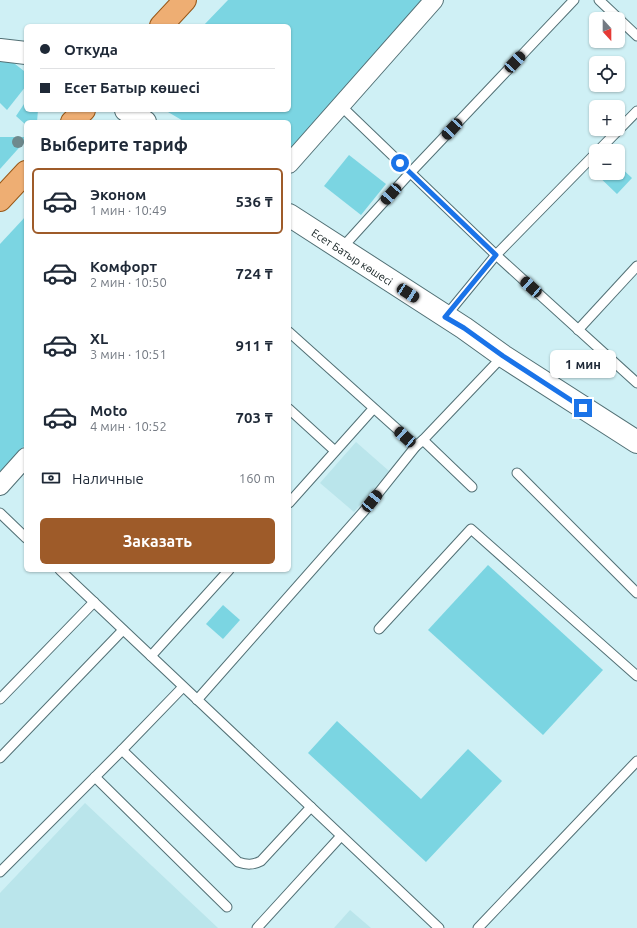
<!DOCTYPE html>
<html lang="ru">
<meta charset="utf-8">
<style>
body{margin:0;font-family:Ubuntu,sans-serif;background:#f2f2f3;color:#1f2937;height:100vh;display:flex;flex-direction:column;font-size:15px;white-space:nowrap}
*{box-sizing:border-box;margin:0}
p{font-size:13px;color:#747a83}
.icon{flex:none;width:22px;height:22px;fill:none;stroke:currentColor;stroke-width:2;stroke-linecap:round;stroke-linejoin:round}
.map{position:relative;flex:1;overflow:hidden}
.panel{position:absolute;left:24px;top:120px;width:267px;height:452px;display:flex;flex-direction:column;background:#fff;border-radius:6px;box-shadow:0 1px 3px #0004}
.panel>*{flex:none}
.top-card{position:absolute;left:24px;top:24px;width:267px;height:88px;border-radius:6px;box-shadow:0 1px 3px #0004;display:grid;align-content:center;height:88px;padding:0 16px;background:#fff}
.needle{width:26px;rotate:159deg}
.tools{position:absolute;left:589px;top:12px;display:grid;gap:8px}
.tools a{display:grid;place-items:center;width:36px;height:36px;border-radius:6px;background:#fff;box-shadow:0 1px 3px #0004;font-size:20px}
.end{position:absolute;width:18px;height:18px;margin:-9px;border:5px solid #1a73e8;background:#fff;box-shadow:0 0 0 2px #fff}
.from{border-radius:50%}
.bubble{position:absolute;height:28px;border-radius:6px;background:#fff;box-shadow:0 1px 3px #0004;font-size:13px;font-weight:700;line-height:28px;text-align:center}
.car{position:absolute;width:12px;height:24px;margin:-12px -6px;border-radius:5px;box-shadow:0 0 3px 1px #0007;background:linear-gradient(#222 24%,#8ab4d8 0 40%,#222 0 76%,#8ab4d8 0 86%,#222 0)}
.top-card b{display:flex;align-items:center;gap:14px;height:38px;font-size:15px}
.top-card b+b{border-top:1px solid #e0e1e3}
.top-card i{width:10px;height:10px;background:#1f2937}
ul{padding:0;list-style:none}
li{display:flex;align-items:center;gap:12px;height:66px;margin:0 8px 6px;padding:0 8px;border:2px solid transparent;border-radius:6px}
li div{flex:1}
li b{display:block;font-size:15px}
li em{font-style:normal;font-weight:700}
li.current{border-color:#9e5b29}
li>.icon{width:36px;height:36px;stroke-width:1.5}
h2{padding:0 16px;font-size:18px;line-height:48px}
.pay{display:flex;align-items:center;gap:10px;height:44px;padding:0 16px;font-size:15px}
.pay p{margin-inline-start:auto}
.primary-button{display:flex;gap:8px;margin-top:auto;padding:8px 16px}
.primary-button a{flex:1;height:46px;border-radius:6px;background:#9e5b29;color:#fff;font-size:16px;font-weight:700;line-height:46px;text-align:center}
.map>svg:first-child{display:block}
.built{fill:#bae5eb}
.green{fill:#7bd5e2}
.lines{fill:none;stroke-linecap:round;stroke-linejoin:round}
.lane-casing{stroke:#527075;stroke-width:11}
.street-casing{stroke:#527075;stroke-width:20}
.secondary-casing{stroke:#527075;stroke-width:24}
.primary-casing{stroke:#985818;stroke-width:24}
.lane{stroke:#fff;stroke-width:9}
.street{stroke:#fff;stroke-width:18}
.secondary{stroke:#fff;stroke-width:22}
.primary{stroke:#eeae73;stroke-width:22}
.tree{fill:#6e898d}
.route{stroke:#1a73e8;stroke-width:5}
.labels{text-anchor:middle;dominant-baseline:central;stroke-width:3.5;stroke-linejoin:round;paint-order:stroke}
.street-label{font-size:11px;fill:#0f1c1d;stroke:#fff}
</style>
<div class="map">
<svg width="637" height="928" viewBox="0 0 637 928">
<rect width="100%" height="100%" fill="#cff0f5"/>
<!-- built -->
<g class="built">
<polygon points="356,442 389,471 354,512 320,483"/>
<polygon points="85,803 218,928 0,928 0,893"/>
<polygon points="350,910 371,928 334,928"/>
</g>
<!-- green -->
<g class="green">
<polygon points="228,0 425,0 289,153 289,122 185,122 168,112 168,110 289,110 289,26 203,26"/>
<polygon points="0,57 5,58 15,64 24,71 26,75 26,86 7,110 0,103"/>
<polygon points="26,101 26,110 38,110 37,122 26,122 26,125 16,116"/>
<polygon points="0,137 24,137 26,138 26,140 0,169"/>
<polygon points="349,155 386,184 361,215 324,186"/>
<polygon points="618,165 632,178 617,194 592,170 596,167 596,173 618,173"/>
<polygon points="26,216 26,444 0,473 0,244"/>
<polygon points="488,565 603,670 543,735 428,630"/>
<polygon points="223,605 240,620 223,639 206,624"/>
<polygon points="337,721 421,799 468,749 502,781 426,862 308,753"/>
</g>
<g class="lines">
<defs>
<g id="lane">
<polyline points="599,0 637,36"/>
<polyline points="340,105 496,255 637,383"/>
<polyline points="598,151 637,111"/>
<polyline points="341,249 410,173 574,0"/>
<polyline points="445,317 496,255 596,153"/>
<polyline points="578,330 637,266"/>
<polyline points="289,332 416,446 423,440 503,356"/>
<polyline points="289,409 335,451"/>
<polyline points="423,440 472,487"/>
<polyline points="517,473 637,593"/>
<polyline points="289,503 373,409"/>
<polyline points="0,513 26,538"/>
<polyline points="60,570 439,928"/>
<polyline points="379,629 471,529 637,676"/>
<polyline points="151,656 229,570"/>
<polyline points="0,699 94,602"/>
<polyline points="197,700 364,511 416,446"/>
<path d="M122 750 238 862C247 865 253 865 261 861L311 807"/>
<polyline points="0,758 123,630"/>
<polyline points="95,777 227,907"/>
<polyline points="0,872 122,750 183,687"/>
<polyline points="257,928 341,836"/>
<polyline points="478,928 637,761"/>
</g>
<g id="street">
<polyline points="289,164 434,0"/>
<polyline points="0,486 26,457"/>
</g>
<g id="secondary">
<polyline points="0,50 26,53"/>
<polyline points="126,110 145,122"/>
<polyline points="289,215 464,328 503,356 637,442"/>
</g>
<g id="primary">
<polyline points="161,26 185,0"/>
<polyline points="72,122 84,110"/>
<polyline points="0,200 26,172"/>
</g>
</defs>
<!-- lane casing -->
<use href="#lane" class="lane-casing"/>
<!-- street casing -->
<use href="#street" class="street-casing"/>
<!-- secondary casing -->
<use href="#secondary" class="secondary-casing"/>
<!-- primary casing -->
<use href="#primary" class="primary-casing"/>
<!-- lane -->
<use href="#lane" class="lane"/>
<!-- street -->
<use href="#street" class="street"/>
<!-- secondary -->
<use href="#secondary" class="secondary"/>
<!-- primary -->
<use href="#primary" class="primary"/>
</g>
<!-- trees -->
<circle class="tree" cx="18" cy="142" r="6"/>
<g class="lines">
<!-- route -->
<polyline class="route" points="400,163 496,255 445,317 464,328 503,356 583,408"/>
</g>
<g class="labels">
<!-- street labels -->
<g class="street-label">
<text transform="translate(352 257) rotate(33)">Есет Батыр көшесі</text>
</g>
</g>
</svg>
<div class="tools">
<a><svg class="needle" viewBox="-14 -14 28 28"><path d="M0-13l5 13h-10z" fill="#e53935"/><path d="M0 13l5-13h-10z" fill="#747a83"/></svg></a>
<a><svg class="icon" aria-label="locate" viewBox="0 0 24 24"><circle cx="12" cy="12" r="6"/><path d="M12 2v4M12 18v4M2 12h4M18 12h4"/></svg></a>
<a>+</a>
<a>−</a>
</div>
<i class="end from" style="left:400px;top:163px"></i>
<i class="end" style="left:583px;top:408px"></i>
<div class="bubble" style="left:550px;top:350px;width:66px">1 мин</div>
<i class="car" style="left:515px;top:62px;rotate:43deg"></i>
<i class="car" style="left:452px;top:129px;rotate:223deg"></i>
<i class="car" style="left:391px;top:194px;rotate:222deg"></i>
<i class="car" style="left:531px;top:287px;rotate:312deg"></i>
<i class="car" style="left:408px;top:293px;rotate:123deg"></i>
<i class="car" style="left:405px;top:437px;rotate:312deg"></i>
<i class="car" style="left:372px;top:501px;rotate:39deg"></i>
<div class="top-card">
<b><i class="from"></i>Откуда</b>
<b><i></i>Есет Батыр көшесі</b>
</div>
<section class="panel">
<h2>Выберите тариф</h2>
<ul>
<li class="current"><svg class="icon" aria-label="car" viewBox="0 0 24 24"><path d="M5 17H2v-5l4-1 3-4h7l3 4 3 1v5h-3M9 17h6M6 11h13"/><circle cx="7" cy="17" r="2"/><circle cx="17" cy="17" r="2"/></svg><div><b>Эконом</b><p>1 мин · 10:49</p></div><em>536 ₸</em></li>
<li><svg class="icon" aria-label="car" viewBox="0 0 24 24"><path d="M5 17H2v-5l4-1 3-4h7l3 4 3 1v5h-3M9 17h6M6 11h13"/><circle cx="7" cy="17" r="2"/><circle cx="17" cy="17" r="2"/></svg><div><b>Комфорт</b><p>2 мин · 10:50</p></div><em>724 ₸</em></li>
<li><svg class="icon" aria-label="car" viewBox="0 0 24 24"><path d="M5 17H2v-5l4-1 3-4h7l3 4 3 1v5h-3M9 17h6M6 11h13"/><circle cx="7" cy="17" r="2"/><circle cx="17" cy="17" r="2"/></svg><div><b>XL</b><p>3 мин · 10:51</p></div><em>911 ₸</em></li>
<li><svg class="icon" aria-label="car" viewBox="0 0 24 24"><path d="M5 17H2v-5l4-1 3-4h7l3 4 3 1v5h-3M9 17h6M6 11h13"/><circle cx="7" cy="17" r="2"/><circle cx="17" cy="17" r="2"/></svg><div><b>Moto</b><p>4 мин · 10:52</p></div><em>703 ₸</em></li>
</ul>
<div class="pay"><svg class="icon" aria-label="cash" viewBox="0 0 24 24"><path d="M3 7h18v10H3z"/><circle cx="12" cy="12" r="2"/></svg>Наличные<p>160 m</p></div>
<div class="primary-button"><a>Заказать</a></div>
</section>
</div>
